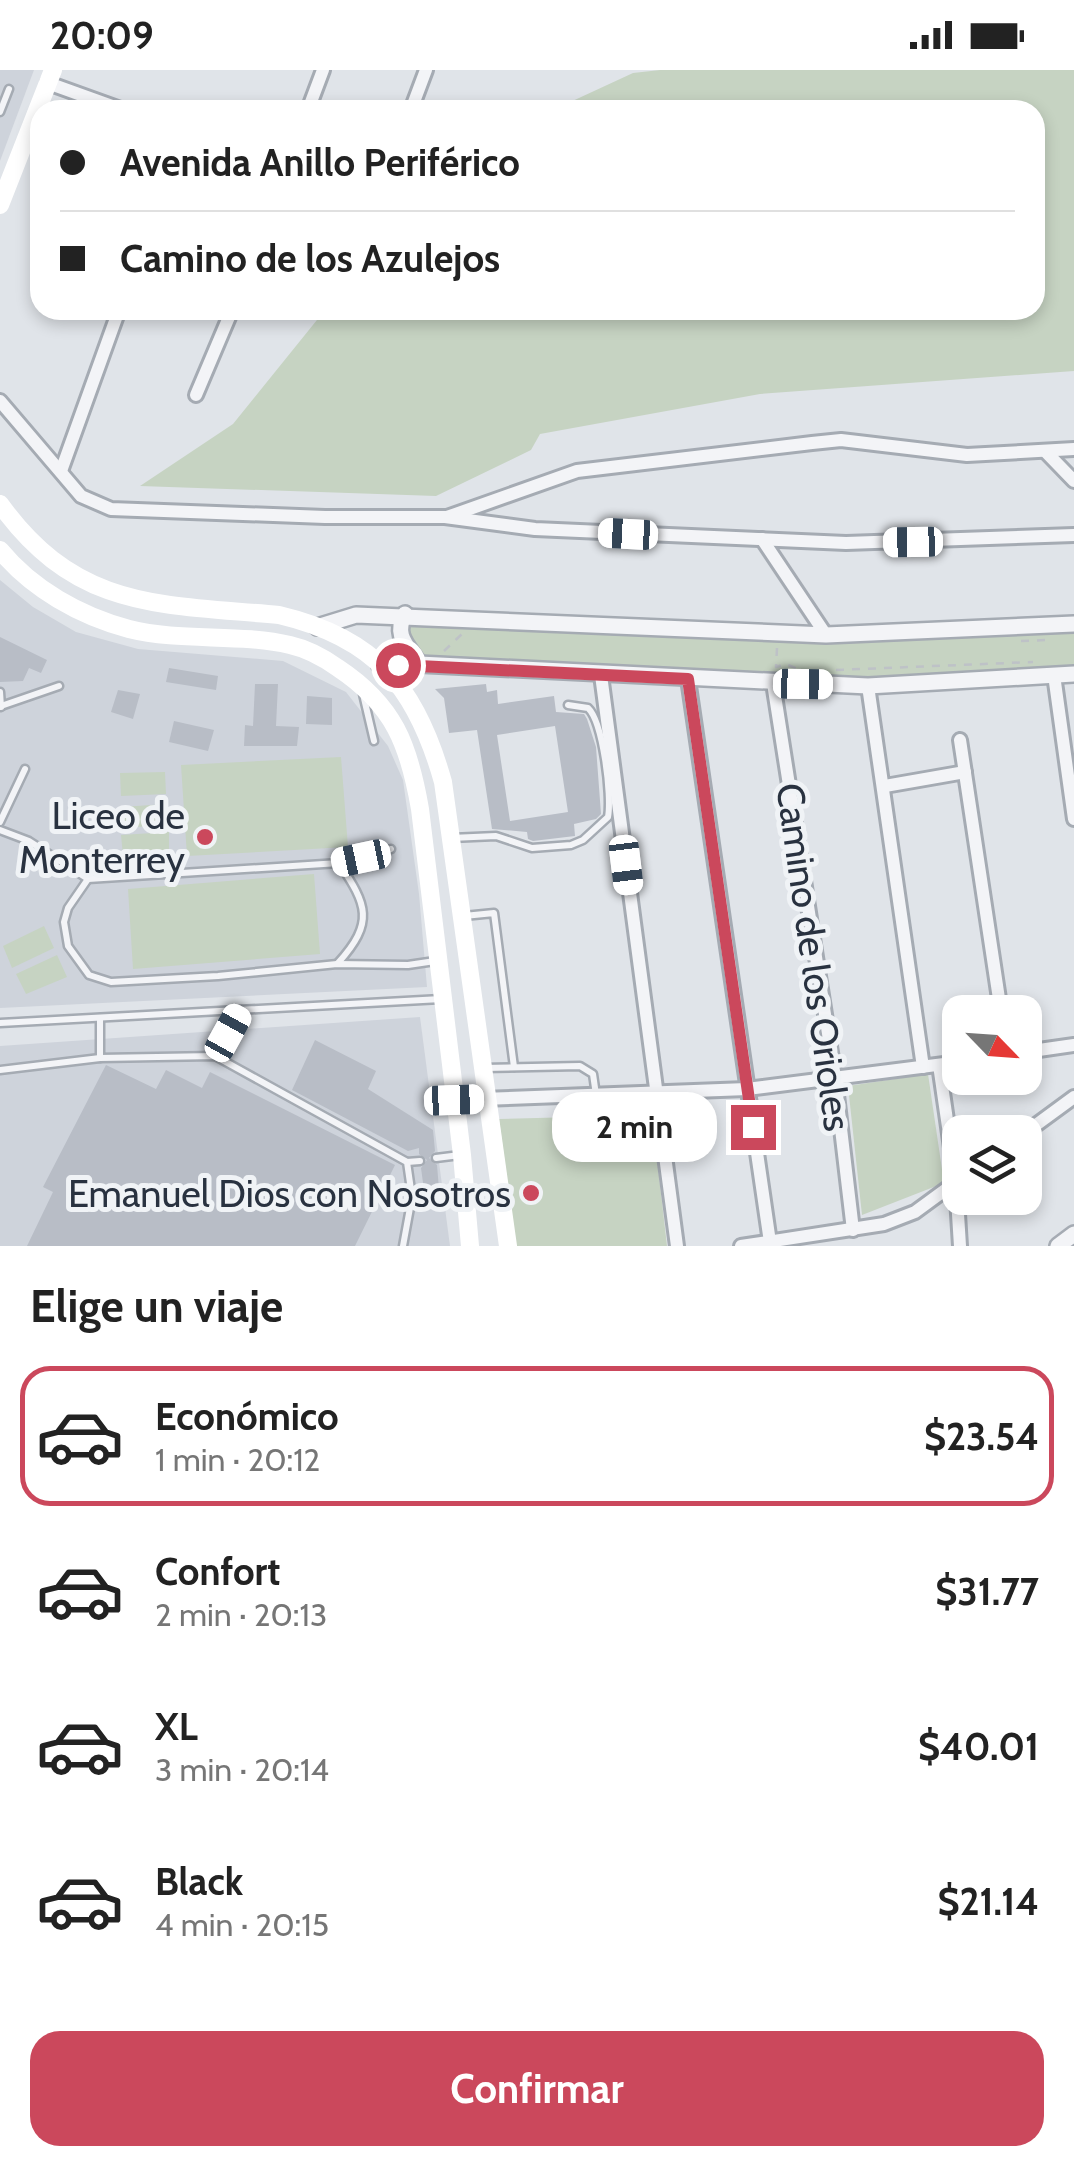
<!DOCTYPE html>
<html lang="es">
<meta charset="utf-8">
<style>
body{margin:0;font-family:Cabin,sans-serif;background:#f2f2f2;color:#222;height:100vh;display:flex;flex-direction:column;font-size:38px;white-space:nowrap}
*{box-sizing:border-box;margin:0}
p{font-size:32px;color:#767676}
.icon{flex:none;width:55px;height:55px;fill:none;stroke:currentColor;stroke-width:2;stroke-linecap:round;stroke-linejoin:round}
.map{position:relative;height:1176px;overflow:hidden}
.drawer{display:flex;flex-direction:column;background:#fff;flex:1}
.drawer>*{flex:none}
.guide{position:absolute;left:30px;top:30px;width:1015px;height:220px;border-radius:30px;box-shadow:0 5px 15px #0003;display:grid;align-content:center;height:220px;padding:0 30px;background:#fff}
.needle{width:65px;rotate:115deg}
.controls{position:absolute;left:942px;top:925px;display:grid;gap:20px}
.controls a{display:grid;place-items:center;width:100px;height:100px;border-radius:20px;background:#fff;box-shadow:0 5px 15px #0003;font-size:50px}
.end{position:absolute;width:45px;height:45px;margin:-22px;border:12px solid #cb485c;background:#fff;box-shadow:0 0 0 5px #fff}
.from{border-radius:50%}
.bubble{position:absolute;height:70px;border-radius:30px;background:#fff;box-shadow:0 5px 15px #0003;font-size:32px;font-weight:700;line-height:70px;text-align:center}
.car{position:absolute;width:30px;height:60px;margin:-30px -15px;border-radius:12px;box-shadow:0 0 8px 2px #0007;background:linear-gradient(#fff 24%,#345 0 40%,#fff 0 76%,#345 0 86%,#fff 0)}
.guide b{display:flex;align-items:center;gap:35px;height:95px;font-size:38px}
.guide b+b{border-top:2px solid #e0e0e0}
.guide i{width:25px;height:25px;background:#222}
ul{padding:0;list-style:none}
li{display:flex;align-items:center;gap:30px;height:140px;margin:0 20px 15px;padding:0 10px;border:5px solid transparent;border-radius:30px}
li div{flex:1}
li b{display:block;font-size:38px}
li em{font-style:normal;font-weight:700}
li.selected{border-color:#cb485c}
li>.icon{width:90px;height:90px;stroke-width:1.5}
h2{padding:0 30px;font-size:45px;line-height:120px}
.action{display:flex;gap:20px;margin-top:auto;padding:20px 30px}
.action a{flex:1;height:115px;border-radius:30px;background:#cb485c;color:#fff;font-size:40px;font-weight:700;line-height:115px;text-align:center}
.status{display:flex;justify-content:space-between;align-items:center;height:70px;padding:0 50px;background:#fff;direction:ltr}
.status svg{height:28px;fill:currentColor}
.map>svg:first-child{display:block}
.built{fill:#ced3db}
.green{fill:#c6d3c2}
.building{fill:#b8bdc6;fill-rule:evenodd}
.lines{fill:none;stroke-linecap:round;stroke-linejoin:round}
.service-casing{stroke:#a5abb3;stroke-width:11}
.minor-casing{stroke:#a5abb3;stroke-width:18}
.tertiary-casing{stroke:#a5abb3;stroke-width:20}
.path{stroke:#bec2c7;stroke-width:2.5;stroke-dasharray:8 8;stroke-linecap:butt}
.service{stroke:#f3f4f7;stroke-width:6}
.minor{stroke:#f3f4f7;stroke-width:12}
.tertiary{stroke:#f3f4f7;stroke-width:15}
.secondary{stroke:#fff;stroke-width:18}
.route{stroke:#cb485c;stroke-width:12}
.poi-dot{fill:#cb485c;stroke:#f0f3f6;stroke-width:4}
.labels{text-anchor:middle;dominant-baseline:central;stroke-width:10;stroke-linejoin:round;paint-order:stroke}
.poi-label{font-size:38px;fill:#293240;stroke:#f0f3f6;text-anchor:end}
.street-label{font-size:38px;fill:#293240;stroke:#f0f3f6}
</style>
<div class="status"><b>20:09</b><svg viewBox="0 0 49 12"><path d="M0 12V9h3v3zM5 12V6h3v6zM10 12V3h3v9zM15 12V0h3v12zM26 1h20v11H26zM47 4h2v5h-2z"/></svg></div>
<div class="map">
<svg width="1074" height="1176" viewBox="0 0 1074 1176">
<rect width="100%" height="100%" fill="#e0e4e9"/>
<!-- built -->
<g class="built">
<polygon points="0,0 34,0 0,91"/>
<polygon points="0,510 33,537 76,562 138,579 283,591 346,622 388,676 403,710 419,824 427,917 0,938"/>
<polygon points="420,947 450,1176 0,1176 0,976"/>
</g>
<!-- green -->
<g class="green">
<polygon points="660,0 1074,0 1074,301 760,324 540,364 531,380 436,426 140,416 233,354 325,240 1035,240 1035,40 553,40 633,3"/>
<polygon points="405,554 807,571 1074,561 1074,599 832,608 428,588 411,576"/>
<polygon points="341,687 348,777 187,786 181,695"/>
<polygon points="165,702 166,724 121,726 120,703"/>
<polygon points="167,734 166,755 122,758 121,737"/>
<polygon points="169,762 169,783 123,786 121,765"/>
<polygon points="314,804 320,884 133,899 128,819"/>
<polygon points="44,856 54,878 12,898 3,876"/>
<polygon points="57,885 67,907 26,924 16,904"/>
<polygon points="928,1004 944,1113 862,1145 848,1016"/>
<polygon points="652,1045 667,1176 516,1176 499,1049"/>
</g>
<!-- building -->
<g class="building">
<polygon points="0,567 47,590 41,603 29,598 23,611 0,612"/>
<polygon points="169,598 218,606 216,620 166,612"/>
<polygon points="255,614 278,614 276,656 299,657 297,676 244,676 245,655 253,656"/>
<path d="M486 614 487 622 497 620 498 634 554 626 556 642 584 644 587 649 596 677 601 744 596 749 574 754 575 766 533 771 528 769 527 762 492 759 477 660 449 663 444 628 435 619ZM555 656 568 742 510 751 497 665Z"/>
<polygon points="118,620 140,624 133,649 111,642"/>
<polygon points="307,626 332,628 332,655 306,654"/>
<polygon points="174,651 214,660 208,681 169,672"/>
<polygon points="315,970 376,1001 368,1019 433,1060 435,1081 429,1088 437,1095 439,1119 432,1127 441,1136 426,1137 431,1126 424,1120 421,1098 427,1090 419,1084 419,1078 408,1081 292,1020"/>
<polygon points="106,995 156,1019 166,1000 202,1018 210,1002 395,1095 355,1176 27,1176 53,1122 43,1117"/>
</g>
<g class="lines">
<defs>
<g id="service">
<polyline points="0,42 9,19"/>
<polyline points="0,622 1,637"/>
<polyline points="363,624 374,671"/>
<polyline points="1,636 59,616"/>
<polyline points="0,752 25,699"/>
<polyline points="0,760 29,771 88,809 339,793 391,779"/>
<path d="M451 768 496 766 532 778 571 775 583 770 608 747C612 726 603 652 588 638L568 635"/>
<polyline points="88,809 68,838 64,852 68,876 89,905 111,912 218,906 337,894 408,895 435,891"/>
<polyline points="464,846 494,843 514,997"/>
<path d="M338 893C375 852 367 835 339 793"/>
<polyline points="100,948 100,988 215,986 407,1092 412,1127 403,1176"/>
<polyline points="0,953 441,929"/>
<polyline points="215,986 241,940"/>
<polyline points="484,998 580,996 593,1004 596,1025"/>
<polyline points="0,1000 100,988"/>
<polyline points="436,1088 460,1085"/>
<polyline points="407,1092 420,1091"/>
<polyline points="439,1126 463,1127"/>
<polyline points="412,1127 424,1127"/>
</g>
<g id="minor">
<polyline points="48,13 123,40"/>
<polyline points="308,40 323,0"/>
<polyline points="411,40 426,0"/>
<polyline points="196,325 232,240"/>
<polyline points="0,331 81,426 111,439 325,447 445,447 535,459 846,473 1074,465"/>
<polyline points="1045,381 1074,411"/>
<polyline points="61,401 119,240"/>
<polyline points="447,447 577,401 812,373 841,370 967,385 1074,379"/>
<polyline points="762,469 826,565"/>
<polyline points="601,605 677,1176"/>
<polyline points="1054,605 1074,749"/>
<polyline points="688,609 770,1172"/>
<polyline points="773,613 835,1008 853,1160"/>
<polyline points="868,616 923,997"/>
<polyline points="960,670 1001,942"/>
<polyline points="885,716 965,702"/>
<polyline points="1025,982 1074,975"/>
<polyline points="939,995 956,1112 960,1176"/>
<polyline points="454,1030 747,1019 960,992"/>
<polyline points="1025,1063 1074,1027"/>
<polyline points="741,1176 884,1154 915,1142 960,1109"/>
</g>
<g id="tertiary">
<path d="M405 544C393 566 408 576 419 594"/>
<polyline points="317,557 356,545 826,565 1074,554"/>
<polyline points="380,596 419,594 868,616 1074,604"/>
<polyline points="1058,1176 1074,1164"/>
</g>
</defs>
<!-- service casing -->
<use href="#service" class="service-casing"/>
<!-- minor casing -->
<use href="#minor" class="minor-casing"/>
<!-- tertiary casing -->
<use href="#tertiary" class="tertiary-casing"/>
<!-- path -->
<g class="path">
<polyline points="1021,571 1048,570"/>
<polyline points="777,578 776,597 786,594 798,599"/>
<polyline points="444,581 463,563"/>
<polyline points="836,600 1033,592"/>
</g>
<!-- service -->
<use href="#service" class="service"/>
<!-- minor -->
<use href="#minor" class="minor"/>
<!-- tertiary -->
<use href="#tertiary" class="tertiary"/>
<!-- secondary -->
<g class="secondary">
<polyline points="0,135 53,0"/>
<path d="M0 434C77 541 161 534 279 545 377 568 417 619 443 712L508 1176"/>
<path d="M0 480C32 519 80 546 129 559 181 572 238 563 290 575 308 579 324 588 338 598 394 635 409 675 420 739L462 1085 470 1176"/>
</g>
</g>
<g class="lines">
<!-- route -->
<polyline class="route" points="398,595 688,609 753,1057"/>
</g>
<!-- markers -->
<g class="poi-dot">
<circle cx="205" cy="767" r="10"/>
<circle cx="531" cy="1123" r="10"/>
</g>
<g class="labels">
<!-- poi labels -->
<g class="poi-label">
<text x="185" y="745">Liceo de<tspan x="185" dy="44">Monterrey</tspan></text>
<text x="511" y="1123">Emanuel Dios con Nosotros</text>
</g>
<!-- street labels -->
<g class="street-label">
<text transform="translate(814 887) rotate(82)">Camino de los Orioles</text>
</g>
</g>
</svg>
<div class="controls">
<a><svg class="needle" viewBox="-14 -14 28 28"><path d="M0-13l5 13h-10z" fill="#e53935"/><path d="M0 13l5-13h-10z" fill="#767676"/></svg></a>
<a><svg class="icon" aria-label="layers" viewBox="0 0 24 24"><path d="M12 4l9 5-9 5-9-5zM3 14l9 5 9-5"/></svg></a>
</div>
<i class="end from" style="left:398px;top:595px"></i>
<i class="end" style="left:753px;top:1057px"></i>
<div class="bubble" style="left:552px;top:1022px;width:165px">2 min</div>
<i class="car" style="left:628px;top:464px;rotate:273deg"></i>
<i class="car" style="left:913px;top:472px;rotate:269deg"></i>
<i class="car" style="left:803px;top:614px;rotate:91deg"></i>
<i class="car" style="left:361px;top:788px;rotate:258deg"></i>
<i class="car" style="left:626px;top:795px;rotate:173deg"></i>
<i class="car" style="left:228px;top:963px;rotate:29deg"></i>
<i class="car" style="left:454px;top:1030px;rotate:88deg"></i>
<div class="guide">
<b><i class="from"></i>Avenida Anillo Periférico</b>
<b><i></i>Camino de los Azulejos</b>
</div>
</div>
<section class="drawer">
<h2>Elige un viaje</h2>
<ul>
<li class="selected"><svg class="icon" aria-label="car" viewBox="0 0 24 24"><path d="M5 17H2v-5l4-1 3-4h7l3 4 3 1v5h-3M9 17h6M6 11h13"/><circle cx="7" cy="17" r="2"/><circle cx="17" cy="17" r="2"/></svg><div><b>Económico</b><p>1 min · 20:12</p></div><em>$23.54</em></li>
<li><svg class="icon" aria-label="car" viewBox="0 0 24 24"><path d="M5 17H2v-5l4-1 3-4h7l3 4 3 1v5h-3M9 17h6M6 11h13"/><circle cx="7" cy="17" r="2"/><circle cx="17" cy="17" r="2"/></svg><div><b>Confort</b><p>2 min · 20:13</p></div><em>$31.77</em></li>
<li><svg class="icon" aria-label="car" viewBox="0 0 24 24"><path d="M5 17H2v-5l4-1 3-4h7l3 4 3 1v5h-3M9 17h6M6 11h13"/><circle cx="7" cy="17" r="2"/><circle cx="17" cy="17" r="2"/></svg><div><b>XL</b><p>3 min · 20:14</p></div><em>$40.01</em></li>
<li><svg class="icon" aria-label="car" viewBox="0 0 24 24"><path d="M5 17H2v-5l4-1 3-4h7l3 4 3 1v5h-3M9 17h6M6 11h13"/><circle cx="7" cy="17" r="2"/><circle cx="17" cy="17" r="2"/></svg><div><b>Black</b><p>4 min · 20:15</p></div><em>$21.14</em></li>
</ul>
<div class="action"><a>Confirmar</a></div>
</section>
